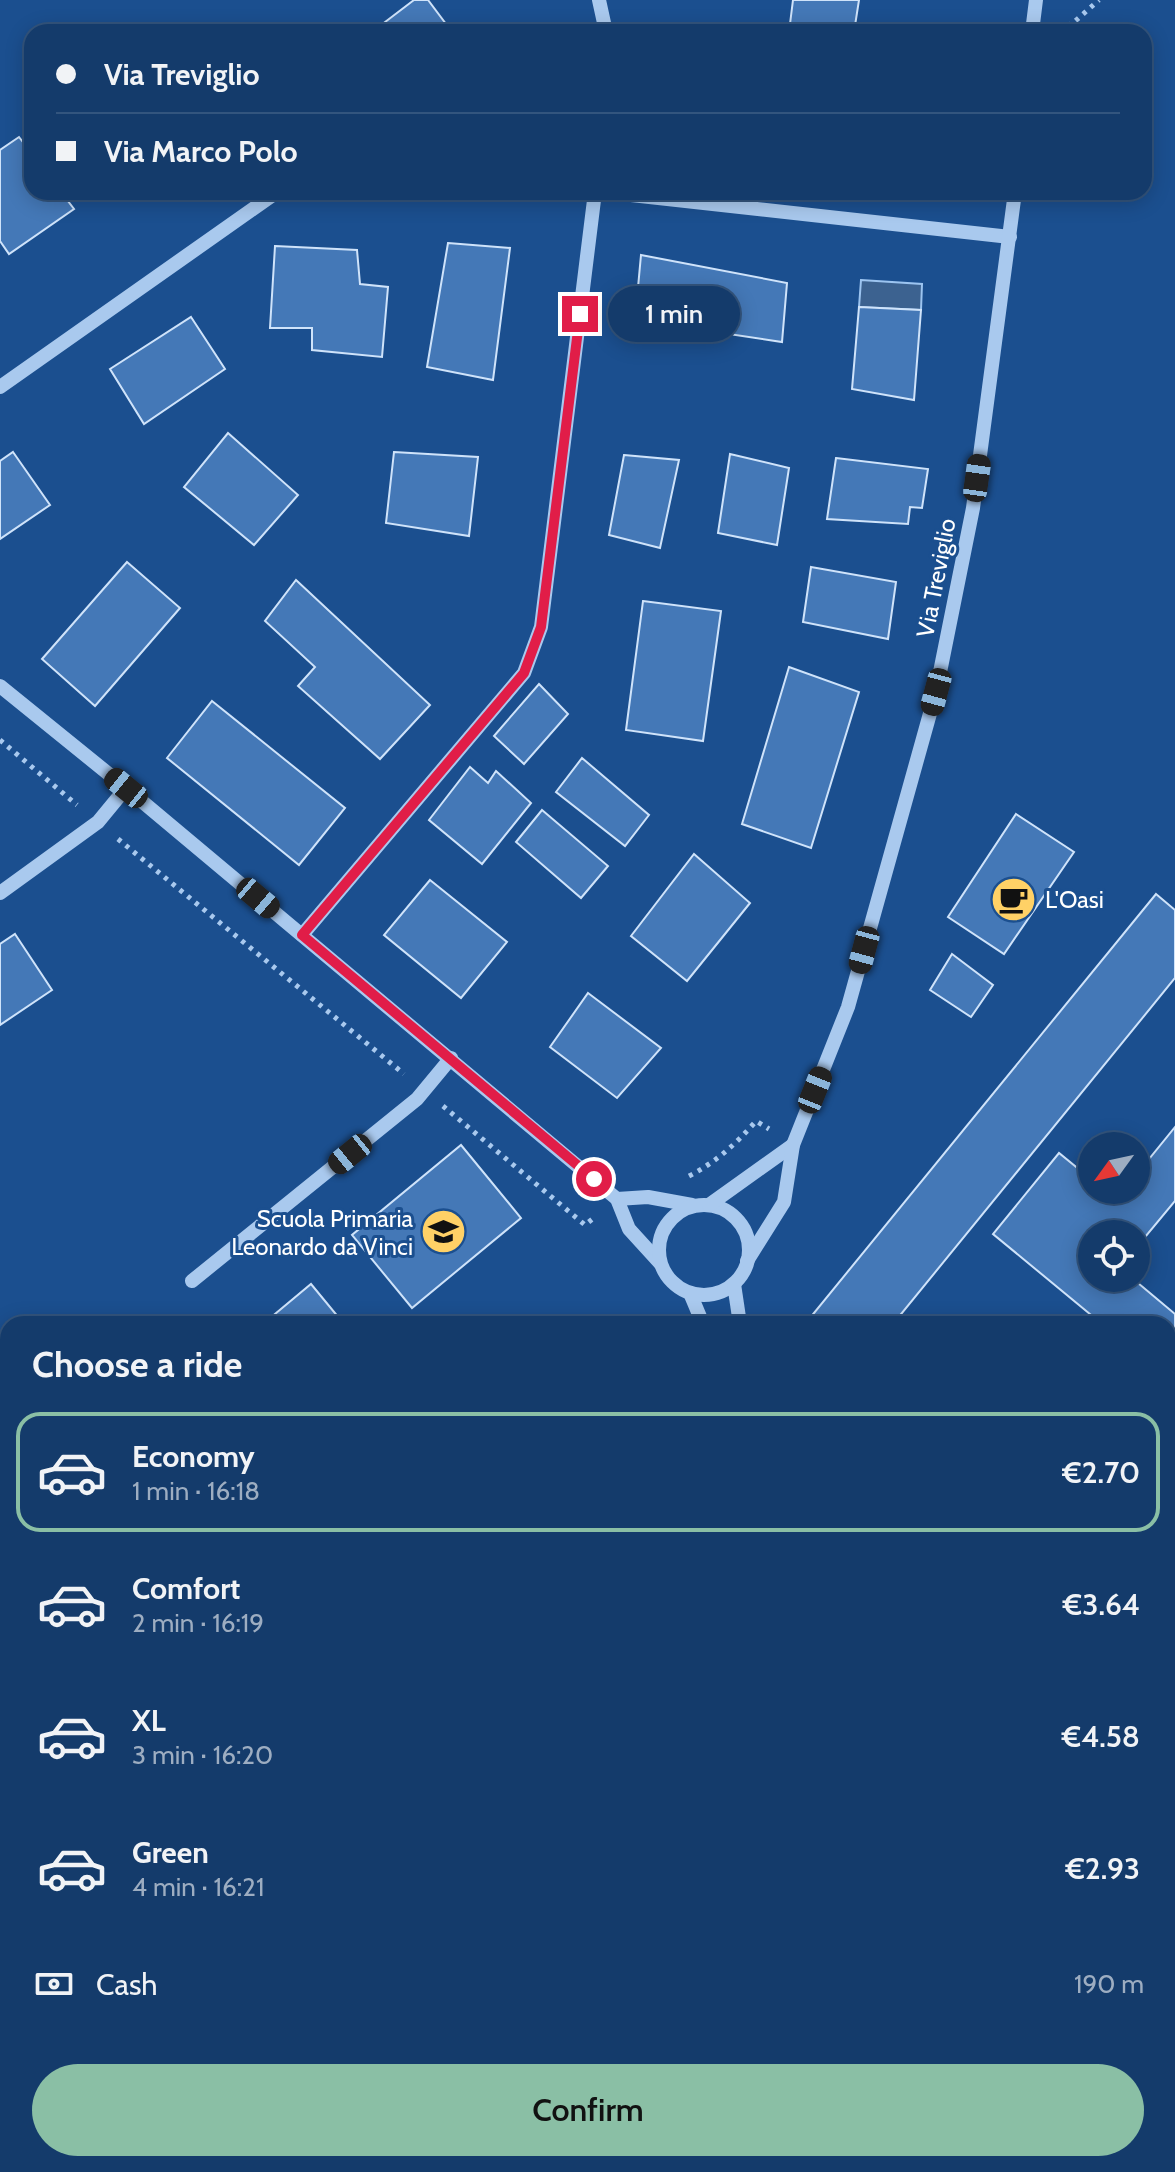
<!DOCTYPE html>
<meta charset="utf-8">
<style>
body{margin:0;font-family:Cabin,sans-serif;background:#1d4271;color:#f1f3f6;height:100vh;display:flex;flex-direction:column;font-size:30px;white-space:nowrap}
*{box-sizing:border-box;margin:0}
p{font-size:26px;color:#9dadc1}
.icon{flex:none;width:44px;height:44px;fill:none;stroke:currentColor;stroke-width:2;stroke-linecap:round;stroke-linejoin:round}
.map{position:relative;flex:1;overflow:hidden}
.panel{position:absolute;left:0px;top:1316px;width:1176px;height:856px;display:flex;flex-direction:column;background:#143b6b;border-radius:24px 24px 0 0;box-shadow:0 4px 20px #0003,0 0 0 2px #33557e}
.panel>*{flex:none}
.guide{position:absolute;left:24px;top:24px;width:1128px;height:176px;border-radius:24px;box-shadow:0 4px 20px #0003,0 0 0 2px #33557e;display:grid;align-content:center;height:176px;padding:0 32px;background:#143b6b}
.needle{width:52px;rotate:237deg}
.controls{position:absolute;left:1078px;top:1132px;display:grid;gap:16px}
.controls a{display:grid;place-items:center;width:72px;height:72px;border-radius:50%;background:#143b6b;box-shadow:0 4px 20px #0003,0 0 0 2px #33557e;font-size:40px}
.end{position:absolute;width:36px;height:36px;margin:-18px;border:10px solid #e11d48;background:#fff;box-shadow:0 0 0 4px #fff}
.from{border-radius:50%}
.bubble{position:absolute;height:56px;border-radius:28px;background:#143b6b;box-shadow:0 4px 20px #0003,0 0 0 2px #33557e;font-size:26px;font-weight:600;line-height:56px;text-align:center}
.car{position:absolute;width:24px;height:48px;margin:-24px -12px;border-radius:10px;box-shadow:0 0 6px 2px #0007;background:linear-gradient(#222 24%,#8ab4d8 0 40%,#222 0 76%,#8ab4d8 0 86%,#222 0)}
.guide b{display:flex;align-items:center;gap:28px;height:76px;font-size:30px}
.guide b+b{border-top:2px solid #33557e}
.guide i{width:20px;height:20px;background:#f1f3f6}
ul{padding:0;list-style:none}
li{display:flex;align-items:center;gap:24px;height:120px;margin:0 16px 12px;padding:0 16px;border:4px solid transparent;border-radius:24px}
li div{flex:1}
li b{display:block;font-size:30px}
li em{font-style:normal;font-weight:600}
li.selected{border-color:#8abfa5}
li>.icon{width:72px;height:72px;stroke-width:1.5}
h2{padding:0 32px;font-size:36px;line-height:96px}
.pay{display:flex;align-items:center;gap:20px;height:88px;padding:0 32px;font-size:30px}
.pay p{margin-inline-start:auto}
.button{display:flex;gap:16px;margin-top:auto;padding:16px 32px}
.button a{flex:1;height:92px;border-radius:48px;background:#8abfa5;color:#111;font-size:32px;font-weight:600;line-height:92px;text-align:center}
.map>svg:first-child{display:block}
.green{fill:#2e69ad}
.water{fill:#3c6290;stroke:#9cc4f0;stroke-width:2}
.building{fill:#4478b7;stroke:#cfe3fa;stroke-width:2}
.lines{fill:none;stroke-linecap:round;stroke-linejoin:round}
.path{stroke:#a9c9ee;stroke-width:5;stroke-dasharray:4 6;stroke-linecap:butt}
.minor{stroke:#a9c9ee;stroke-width:14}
.route{stroke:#e11d48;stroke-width:10}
.labels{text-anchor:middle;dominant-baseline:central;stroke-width:6;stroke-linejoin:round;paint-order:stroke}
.street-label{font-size:24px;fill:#fff;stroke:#1b4f8f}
.poi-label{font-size:24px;fill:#fff;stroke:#1b4f8f;text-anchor:start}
</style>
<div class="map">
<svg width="1175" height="2172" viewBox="0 0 1175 2172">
<rect width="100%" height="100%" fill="#1b4f8f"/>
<!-- green -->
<polygon class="green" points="1175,1491 1175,1622 1168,1630 1168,1499"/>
<!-- water -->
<polygon class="water" points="861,280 922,284 921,310 859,307"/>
<!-- building -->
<g class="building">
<polygon points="414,0 428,0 452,32 372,32"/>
<polygon points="793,0 859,0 854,32 789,32"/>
<polygon points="19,137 32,154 32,192 61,192 74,209 9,254 0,241 0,150"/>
<polygon points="448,243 510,248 493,380 427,367"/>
<polygon points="275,246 357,250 360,284 388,287 382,357 312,350 312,328 270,328"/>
<polygon points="641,255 787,283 782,342 635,320"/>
<polygon points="859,307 921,310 914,400 852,389"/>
<polygon points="191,317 225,369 144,424 110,369"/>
<polygon points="228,433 298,495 254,545 184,487"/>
<polygon points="13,452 50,505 0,539 0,461"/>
<polygon points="394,452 478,457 469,536 386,523"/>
<polygon points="730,454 789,468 777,545 718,533"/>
<polygon points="624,455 679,460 660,548 609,535"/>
<polygon points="836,458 928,469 922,508 910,507 908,524 827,519"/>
<polygon points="127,562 180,608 95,706 42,659"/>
<polygon points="811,567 896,582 888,639 803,622"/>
<polygon points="296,580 430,705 380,759 298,686 315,667 265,621"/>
<polygon points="643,601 721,611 703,741 626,730"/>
<polygon points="789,667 859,692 811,848 742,824"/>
<polygon points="539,684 568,714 524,764 494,736"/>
<polygon points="212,701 345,808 299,865 167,758"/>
<polygon points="582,758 649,815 625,846 556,792"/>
<polygon points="470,767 488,783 496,771 531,803 482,864 429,820"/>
<polygon points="542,810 608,866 581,898 516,842"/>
<polygon points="1016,814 1074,852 1004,954 948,917"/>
<polygon points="694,854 750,903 687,981 631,936"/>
<polygon points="430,880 507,942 461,998 384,935"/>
<polygon points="1156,894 1175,910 1175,978 893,1324 805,1324"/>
<polygon points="15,934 52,990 0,1025 0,944"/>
<polygon points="952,954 993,985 971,1017 930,990"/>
<polygon points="588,993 661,1048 617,1098 550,1047"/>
<polygon points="1175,1127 1175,1201 1136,1248 1136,1234 1092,1234 1092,1278 1132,1278 1175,1314 1175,1384 1168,1378 1168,1324 1102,1324 993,1234 1059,1153 1092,1180 1092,1190 1104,1190 1116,1200 1124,1190 1136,1190 1136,1175"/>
<polygon points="461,1145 521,1218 412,1308 352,1235"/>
<polygon points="311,1284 344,1324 263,1324"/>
<polygon points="1175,1400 1175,1469 1168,1477 1168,1409"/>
<polygon points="1168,1788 1175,1792 1175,1886 1168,1897"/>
<polygon points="1168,2105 1175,2110 1175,2172 1160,2164 1168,2164"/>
<polygon points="461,2164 537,2164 545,2172 469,2172"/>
<polygon points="932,2164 942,2164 955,2172 927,2172"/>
</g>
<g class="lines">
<!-- path -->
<g class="path">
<polyline points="1058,30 1073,23 1099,0"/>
<polyline points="0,740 77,805"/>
<polyline points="118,839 404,1074"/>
<polyline points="443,1106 585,1225 595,1217"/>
<path d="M689 1176C716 1162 736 1144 756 1121L769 1129"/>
<polyline points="0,2102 8,2097"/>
<polyline points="313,2164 321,2172"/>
</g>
<!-- minor -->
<g class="minor">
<polyline points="599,0 606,32"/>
<polyline points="1032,32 1036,0"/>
<polyline points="604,192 1010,237"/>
<polyline points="0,387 277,192"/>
<polyline points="0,686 126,788 617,1199 629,1229 660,1263"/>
<polyline points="0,893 98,822 126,788"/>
<polyline points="302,935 524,673 541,627 595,192"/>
<polyline points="617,1199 648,1197 692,1205"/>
<circle cx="704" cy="1250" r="45"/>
<polyline points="709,1205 793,1145"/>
<polyline points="747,1261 784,1202 793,1145 848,1007 936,692 973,508 1015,192"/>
<polyline points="192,1281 417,1099 451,1058"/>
<polyline points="734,1284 740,1324"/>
<polyline points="690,1293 703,1324"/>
<polyline points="1168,1691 1175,1695"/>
<polyline points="1168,1992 1175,1996"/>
<polyline points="687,2164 701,2172"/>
<polyline points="810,2172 815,2164"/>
</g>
</g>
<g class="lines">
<!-- route -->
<polyline class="route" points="580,314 541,627 524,673 302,935 594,1179"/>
</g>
<!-- icons -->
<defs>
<symbol id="cafe-disc" viewBox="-11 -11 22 22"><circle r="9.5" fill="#ffd166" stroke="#1b4f8f"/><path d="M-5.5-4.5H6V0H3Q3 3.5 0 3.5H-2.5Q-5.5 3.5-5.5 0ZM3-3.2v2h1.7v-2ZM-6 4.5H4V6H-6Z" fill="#111"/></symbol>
<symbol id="school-disc" viewBox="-11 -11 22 22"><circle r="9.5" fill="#ffd166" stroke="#1b4f8f"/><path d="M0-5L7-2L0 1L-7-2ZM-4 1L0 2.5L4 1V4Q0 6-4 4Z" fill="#111"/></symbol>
</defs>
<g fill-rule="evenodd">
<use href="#cafe-disc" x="988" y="874" width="51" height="51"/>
<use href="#school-disc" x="418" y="1206" width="51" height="51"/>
</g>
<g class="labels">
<!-- street labels -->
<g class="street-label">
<text transform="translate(936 578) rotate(-79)">Via Treviglio</text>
</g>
<!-- poi labels -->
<g class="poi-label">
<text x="1045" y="899">L'Oasi</text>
<text x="413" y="1218" text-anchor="end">Scuola Primaria<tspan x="413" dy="28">Leonardo da Vinci</tspan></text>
</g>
</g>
</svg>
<div class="controls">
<a><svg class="needle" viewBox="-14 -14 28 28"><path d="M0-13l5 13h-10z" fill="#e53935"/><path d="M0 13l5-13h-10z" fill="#9dadc1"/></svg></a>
<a><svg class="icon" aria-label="locate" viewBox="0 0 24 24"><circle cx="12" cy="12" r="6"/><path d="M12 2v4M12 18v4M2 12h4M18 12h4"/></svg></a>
</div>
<i class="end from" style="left:594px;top:1179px"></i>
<i class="end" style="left:580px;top:314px"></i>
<div class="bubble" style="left:608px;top:286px;width:132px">1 min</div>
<i class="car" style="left:977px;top:478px;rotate:8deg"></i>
<i class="car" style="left:936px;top:692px;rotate:195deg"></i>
<i class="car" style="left:126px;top:788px;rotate:309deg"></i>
<i class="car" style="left:258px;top:898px;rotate:130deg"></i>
<i class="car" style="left:864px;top:950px;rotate:195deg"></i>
<i class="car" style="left:815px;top:1090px;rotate:22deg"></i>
<i class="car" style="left:350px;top:1154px;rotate:231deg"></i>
<div class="guide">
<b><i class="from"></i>Via Treviglio</b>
<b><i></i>Via Marco Polo</b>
</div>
<section class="panel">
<h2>Choose a ride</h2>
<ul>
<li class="selected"><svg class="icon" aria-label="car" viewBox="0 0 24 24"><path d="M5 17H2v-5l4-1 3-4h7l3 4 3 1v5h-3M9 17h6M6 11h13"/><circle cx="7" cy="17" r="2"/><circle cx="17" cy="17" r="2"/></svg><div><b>Economy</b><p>1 min · 16:18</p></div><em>€2.70</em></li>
<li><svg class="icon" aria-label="car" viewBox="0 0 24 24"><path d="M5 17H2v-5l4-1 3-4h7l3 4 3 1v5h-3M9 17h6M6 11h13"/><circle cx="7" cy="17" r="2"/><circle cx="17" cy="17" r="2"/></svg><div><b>Comfort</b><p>2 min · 16:19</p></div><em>€3.64</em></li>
<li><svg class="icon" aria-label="car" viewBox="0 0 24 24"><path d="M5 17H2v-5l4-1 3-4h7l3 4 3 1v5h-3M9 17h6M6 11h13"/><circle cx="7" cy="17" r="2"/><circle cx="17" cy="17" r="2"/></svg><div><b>XL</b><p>3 min · 16:20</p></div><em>€4.58</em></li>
<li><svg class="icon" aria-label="car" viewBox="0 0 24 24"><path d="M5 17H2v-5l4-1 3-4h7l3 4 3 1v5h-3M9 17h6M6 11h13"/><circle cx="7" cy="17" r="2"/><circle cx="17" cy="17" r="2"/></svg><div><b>Green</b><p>4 min · 16:21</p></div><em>€2.93</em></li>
</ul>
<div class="pay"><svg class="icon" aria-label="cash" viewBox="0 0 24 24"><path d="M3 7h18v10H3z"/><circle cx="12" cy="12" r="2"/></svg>Cash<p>190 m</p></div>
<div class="button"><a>Confirm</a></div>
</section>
</div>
